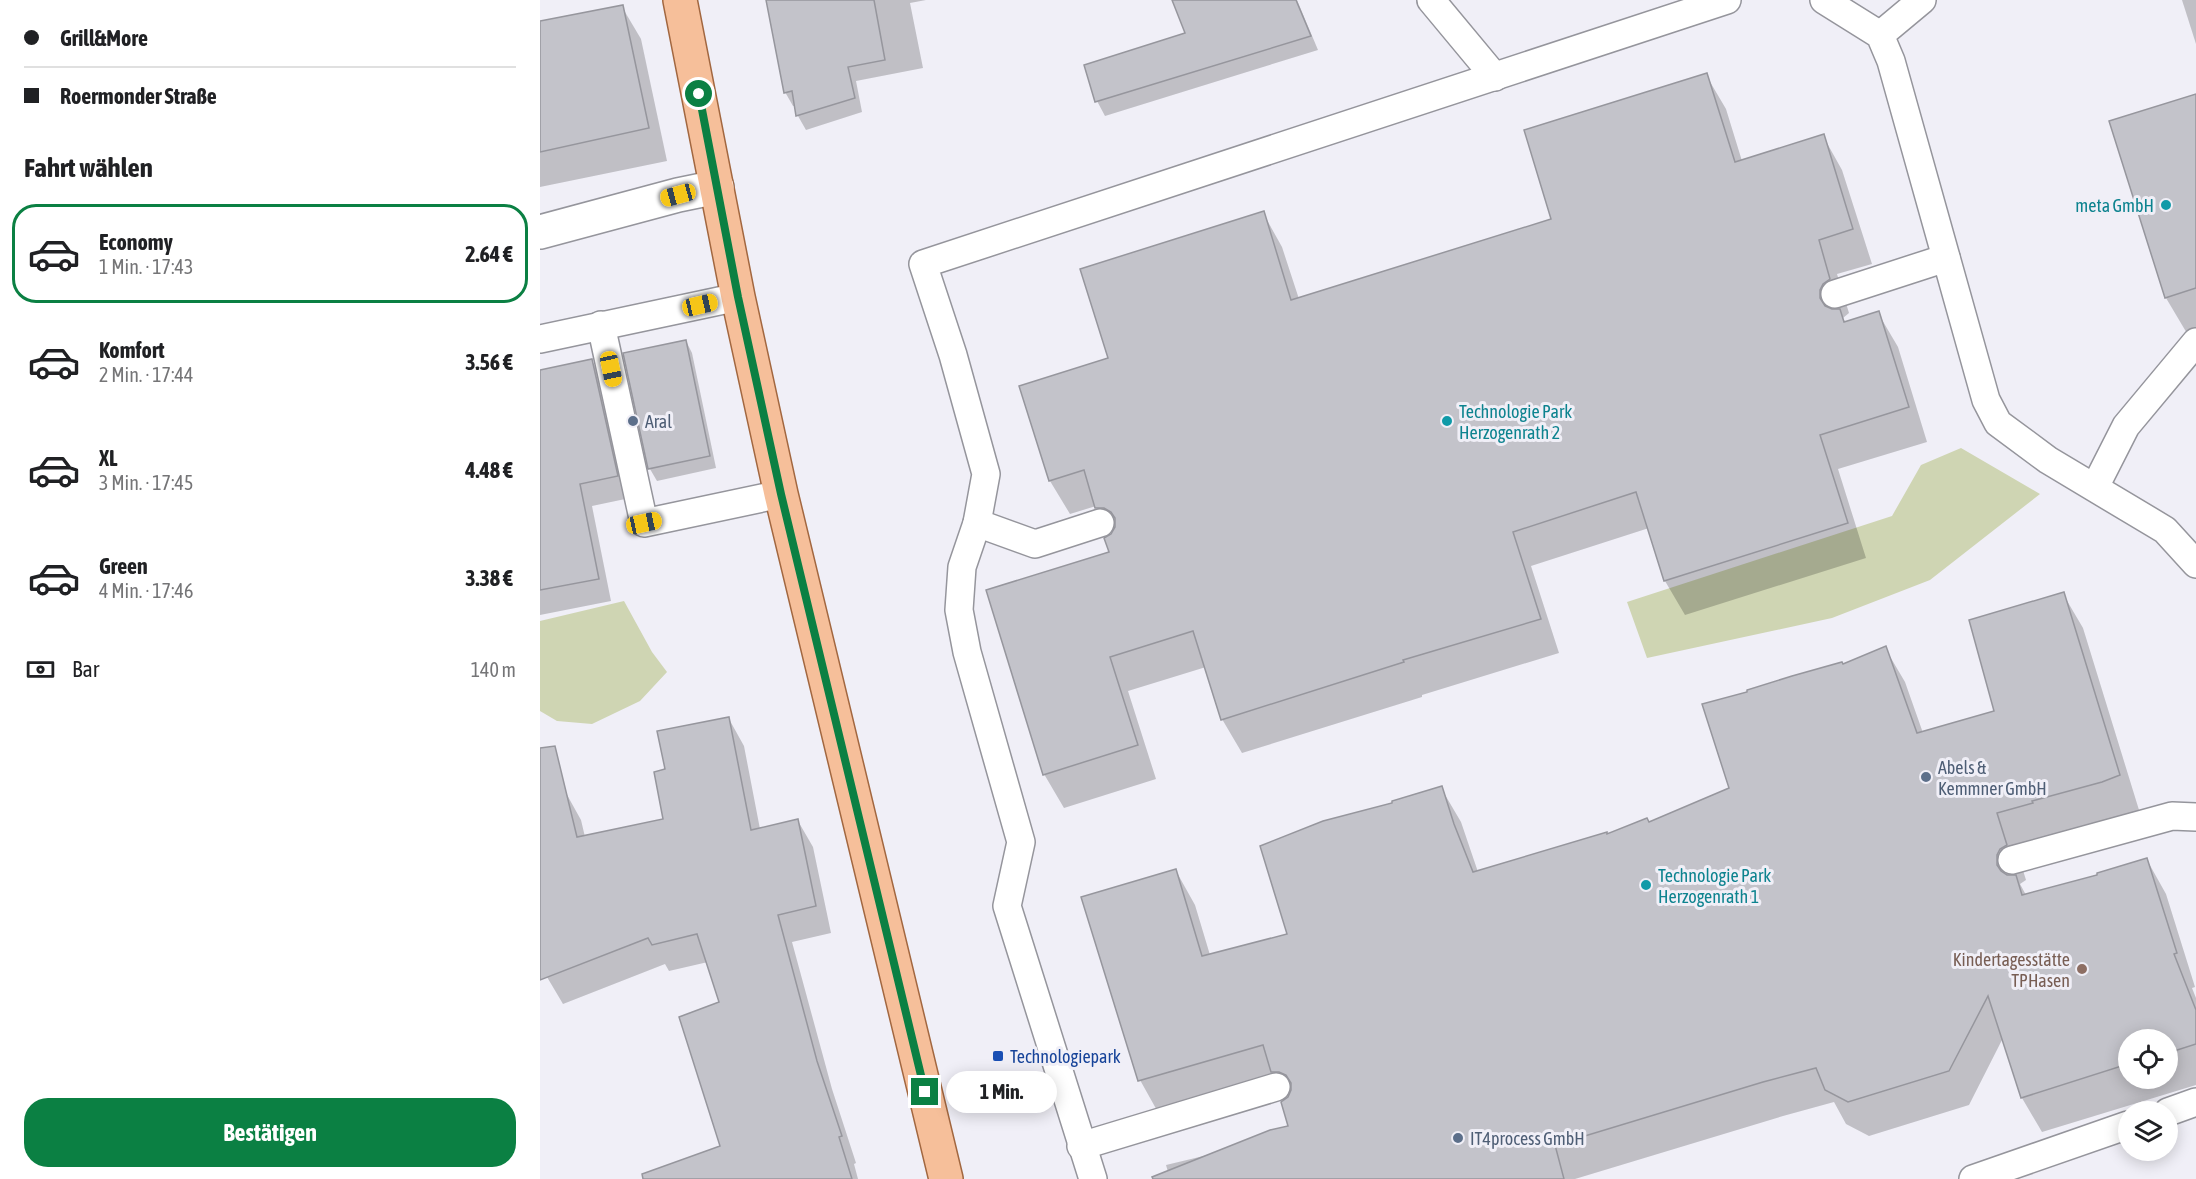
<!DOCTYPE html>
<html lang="de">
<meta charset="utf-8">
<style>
body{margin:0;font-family:"Asap Condensed",sans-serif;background:#f2f2f2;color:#202124;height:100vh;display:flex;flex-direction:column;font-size:22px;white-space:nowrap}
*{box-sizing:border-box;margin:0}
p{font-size:20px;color:#757577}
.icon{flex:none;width:33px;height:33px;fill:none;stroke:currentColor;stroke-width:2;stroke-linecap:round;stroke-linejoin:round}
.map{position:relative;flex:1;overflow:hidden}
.side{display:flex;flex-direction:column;background:#fff;width:540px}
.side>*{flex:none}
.guide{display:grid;align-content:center;height:132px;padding:0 24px;background:#fff}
.controls{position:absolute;left:1578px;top:1029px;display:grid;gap:12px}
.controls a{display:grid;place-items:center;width:60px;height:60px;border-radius:50%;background:#fff;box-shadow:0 3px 15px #0003;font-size:30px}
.end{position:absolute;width:27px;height:27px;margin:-14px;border:8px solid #0b8043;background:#fff;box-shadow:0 0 0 3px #fff}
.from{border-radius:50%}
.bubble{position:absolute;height:42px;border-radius:21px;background:#fff;box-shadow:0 3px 15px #0003;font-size:20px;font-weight:700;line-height:42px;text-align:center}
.car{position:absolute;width:18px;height:36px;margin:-18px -9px;border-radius:8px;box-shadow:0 0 4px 2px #0007;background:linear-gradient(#f5c518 24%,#345 0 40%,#f5c518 0 76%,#345 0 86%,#f5c518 0)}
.guide b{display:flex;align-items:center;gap:21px;height:57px;font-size:22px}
.guide b+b{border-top:2px solid #e0e0e0}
.guide i{width:15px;height:15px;background:#202124}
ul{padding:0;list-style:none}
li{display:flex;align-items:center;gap:18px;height:99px;margin:0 12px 9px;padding:0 12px;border:3px solid transparent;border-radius:24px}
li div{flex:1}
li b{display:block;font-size:22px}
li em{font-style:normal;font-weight:700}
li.active{border-color:#0b8043}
li>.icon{width:54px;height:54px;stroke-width:1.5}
h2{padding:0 24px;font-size:27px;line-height:72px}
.pay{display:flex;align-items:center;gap:15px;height:66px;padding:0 24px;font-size:22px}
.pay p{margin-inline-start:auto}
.button{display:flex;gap:12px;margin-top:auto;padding:12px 24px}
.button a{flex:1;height:69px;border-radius:24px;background:#0b8043;color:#fff;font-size:24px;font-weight:700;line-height:69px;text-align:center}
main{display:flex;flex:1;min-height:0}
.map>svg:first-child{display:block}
.green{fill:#cfd5b3}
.shadow{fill:#0003;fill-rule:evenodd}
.building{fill:#c3c3ca;stroke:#96969d;stroke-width:1.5}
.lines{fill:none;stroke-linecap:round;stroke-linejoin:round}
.service-casing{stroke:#95959c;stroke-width:30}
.minor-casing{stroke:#95959c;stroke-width:36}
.primary-casing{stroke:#a26740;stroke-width:36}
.service{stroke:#fff;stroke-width:27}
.minor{stroke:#fff;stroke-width:33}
.primary{stroke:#f6bf9a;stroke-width:33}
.route{stroke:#0b8043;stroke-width:8}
.culture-dot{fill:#0f9aa8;stroke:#f0eff7;stroke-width:2}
.service-dot{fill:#5c6f8a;stroke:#f0eff7;stroke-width:2}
.education-dot{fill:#8d6e63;stroke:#f0eff7;stroke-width:2}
.transit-dot{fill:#1a4fb4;stroke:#f0eff7;stroke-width:2}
.labels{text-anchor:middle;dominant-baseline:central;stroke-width:6;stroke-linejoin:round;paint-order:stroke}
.culture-label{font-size:18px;fill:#0d838f;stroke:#f0eff7;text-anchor:start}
.service-label{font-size:18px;fill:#4e5e75;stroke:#f0eff7;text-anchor:start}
.education-label{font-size:18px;fill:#785e54;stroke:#f0eff7;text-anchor:end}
.transit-label{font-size:18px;fill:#164399;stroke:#f0eff7;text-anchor:start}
</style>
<main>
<section class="side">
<div class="guide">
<b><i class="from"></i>Grill&amp;More</b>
<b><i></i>Roermonder Straße</b>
</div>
<h2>Fahrt wählen</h2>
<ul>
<li class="active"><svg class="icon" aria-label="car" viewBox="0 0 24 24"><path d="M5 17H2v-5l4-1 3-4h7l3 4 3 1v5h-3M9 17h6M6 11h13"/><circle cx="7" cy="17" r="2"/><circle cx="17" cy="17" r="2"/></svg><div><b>Economy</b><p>1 Min. · 17:43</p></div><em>2.64 €</em></li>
<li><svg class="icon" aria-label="car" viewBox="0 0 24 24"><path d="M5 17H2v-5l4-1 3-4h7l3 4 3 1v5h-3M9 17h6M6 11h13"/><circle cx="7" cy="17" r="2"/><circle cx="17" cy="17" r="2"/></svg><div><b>Komfort</b><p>2 Min. · 17:44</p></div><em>3.56 €</em></li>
<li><svg class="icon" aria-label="car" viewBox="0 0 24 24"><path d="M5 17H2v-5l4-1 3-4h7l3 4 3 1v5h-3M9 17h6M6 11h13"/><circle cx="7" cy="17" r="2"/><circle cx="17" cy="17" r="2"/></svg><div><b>XL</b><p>3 Min. · 17:45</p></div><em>4.48 €</em></li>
<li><svg class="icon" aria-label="car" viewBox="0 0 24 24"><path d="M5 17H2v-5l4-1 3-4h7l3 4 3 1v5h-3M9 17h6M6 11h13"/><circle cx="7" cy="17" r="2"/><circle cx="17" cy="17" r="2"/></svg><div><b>Green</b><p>4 Min. · 17:46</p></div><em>3.38 €</em></li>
</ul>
<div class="pay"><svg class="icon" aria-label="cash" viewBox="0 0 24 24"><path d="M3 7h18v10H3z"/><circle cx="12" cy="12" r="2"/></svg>Bar<p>140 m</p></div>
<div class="button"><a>Bestätigen</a></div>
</section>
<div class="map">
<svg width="1656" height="1179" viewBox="0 0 1656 1179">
<rect width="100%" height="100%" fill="#f0eff7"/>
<!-- green -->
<g class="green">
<polygon points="1421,448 1500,494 1390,580 1292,618 1107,658 1087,602 1352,516 1381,465"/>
<polygon points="84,601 112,652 127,672 100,701 52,724 17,721 0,711 0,621"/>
</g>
<!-- shadow -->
<g class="shadow">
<polygon points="228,0 386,0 370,3 383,68 316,81 322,112 266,130 258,116 256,106 253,106 245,92"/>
<polygon points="633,0 757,0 778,50 565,116 557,101 647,34"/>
<polygon points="1642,0 1656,0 1656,44"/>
<polygon points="82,7 101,39 127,161 0,187 0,25"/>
<polygon points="1166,75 1186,109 1202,161 1283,136 1302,170 1332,264 1297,274 1309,313 1303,318 1306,323 1338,313 1358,347 1387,442 1298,469 1326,558 1145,615 1125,581 1109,528 991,566 1019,653 882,695 882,697 702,753 682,719 666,667 588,691 616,779 524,808 504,774 571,553 573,535 556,506 530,514 510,481 570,359 723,213 742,247 759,299 1013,220"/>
<polygon points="1656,96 1656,332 1648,335 1626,298"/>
<polygon points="146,341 152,353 176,468 117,481 110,469 85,354"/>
<polygon points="52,361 65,384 90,498 52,506 71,601 0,615 0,372"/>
<path d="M1523 594 1543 628 1599 810 1582 816 1511 835V837L1476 848 1486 880 1480 884 1486 895 1559 876 1607 860 1626 894 1655 987 1652 988 1656 998V1085L1502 1132 1482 1098 1463 1038 1429 1105 1329 1136 1306 1124 1294 1102 1243 1116 1035 1179H630L626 1165 676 1153 750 1127 749 1099 738 1080 619 1114 600 1080 636 871 655 905 670 955 749 935 854 804 901 788 921 822 938 872 1109 824 1191 789 1303 666 1345 648 1365 682 1383 733 1456 712ZM1588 1040H1628V1078H1588Z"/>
<polygon points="189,719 204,746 220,829 258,821 273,847 291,933 252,942 292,1089 316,1163 314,1164 318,1179 189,1179 181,1147 181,1003 168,962 129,971 125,964 23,1004 7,977 0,974 0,802 26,793 41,820 45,837 124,820 127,770"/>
</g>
<!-- building -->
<g class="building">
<polygon points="226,0 334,0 345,60 308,67 315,98 256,116 252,91 244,93"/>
<polygon points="632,0 756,0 771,36 555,102 544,65 645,33"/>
<polygon points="83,5 109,128 0,152 0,21"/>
<polygon points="1167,73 1195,162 1284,134 1313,229 1279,240 1290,279 1283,284 1280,290 1280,298 1285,306 1292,309 1300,309 1304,322 1339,311 1369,407 1280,435 1308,523 1124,581 1096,492 973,532 1001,619 863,660 864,662 681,720 653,631 570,657 598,745 503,775 446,590 569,552 564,538 571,534 575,527 575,518 571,512 564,508 555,508 544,470 509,481 479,386 568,358 540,269 724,211 751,300 1011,219 984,130"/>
<polygon points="1656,94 1656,288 1625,298 1569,121"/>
<polygon points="146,340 170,456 108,469 83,353"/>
<polygon points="52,359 78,476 40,484 59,579 0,590 0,370"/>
<polygon points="1524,592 1580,775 1562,782 1492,801 1493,803 1457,813 1467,845 1460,849 1457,855 1457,865 1461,871 1467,875 1476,875 1482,895 1557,875 1557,873 1607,858 1637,953 1634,954 1656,1010 1656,1044 1628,1053 1628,1040 1588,1040 1588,1064 1481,1098 1448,996 1409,1071 1308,1102 1285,1090 1276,1068 1223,1082 1015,1145 1024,1179 613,1179 612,1177 730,1130 748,1126 741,1102 748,1097 751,1090 751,1083 746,1075 739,1072 731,1072 723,1045 598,1081 541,897 636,869 662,956 747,934 720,846 783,821 852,803 852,801 902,786 914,824 933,872 1067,832 1067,834 1107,818 1109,822 1189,788 1162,704 1207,692 1207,690 1252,676 1302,662 1303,664 1346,646 1377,733 1454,711 1429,620"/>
<polygon points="189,717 211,830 258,819 276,906 238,915 277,1061 302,1136 299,1137 312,1179 103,1179 102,1174 180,1146 139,1017 179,1002 157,934 112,945 108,938 0,980 0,748 15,746 37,837 123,819 114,772 125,769 117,731"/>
</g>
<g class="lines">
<defs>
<g id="service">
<polyline points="891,0 955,77"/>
<polyline points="1284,0 1340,35 1351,61 1446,400 1458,423 1508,460 1625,530 1656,564"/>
<polyline points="1340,35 1382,0"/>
<polyline points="1295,294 1406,258"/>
<polyline points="61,325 104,523 241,494"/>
<polyline points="0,339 198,297"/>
<polyline points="1555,487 1586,426 1656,342"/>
<polyline points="437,523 495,544 560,523"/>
<polyline points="1472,860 1632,816 1656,817"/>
<polyline points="1628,1112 1656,1102"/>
<polyline points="541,1146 736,1087"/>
<polyline points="553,1179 467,906 481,842 427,652 419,610 422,567 437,523 446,474 413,355 383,264 1187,0"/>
<polyline points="1433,1179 1588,1125"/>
</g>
<polyline id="minor" points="0,232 138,195 177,187"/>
<polyline id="primary" points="140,0 198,297 241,494 406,1179"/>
</defs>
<!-- service casing -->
<use href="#service" class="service-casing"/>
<!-- minor casing -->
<use href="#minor" class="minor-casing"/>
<!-- primary casing -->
<use href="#primary" class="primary-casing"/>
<!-- service -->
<use href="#service" class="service"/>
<!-- minor -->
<use href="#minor" class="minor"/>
<!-- primary -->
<use href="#primary" class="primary"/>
</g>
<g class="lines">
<!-- route -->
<polyline class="route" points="159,94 198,297 241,494 385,1092"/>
</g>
<!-- markers -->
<g class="culture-dot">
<circle cx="1626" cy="205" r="6"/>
<circle cx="907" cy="421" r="6"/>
<circle cx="1106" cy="885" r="6"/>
</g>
<g class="service-dot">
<circle cx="93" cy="421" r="6"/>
<circle cx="1386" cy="777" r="6"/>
<circle cx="918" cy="1138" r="6"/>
</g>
<circle class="education-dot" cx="1542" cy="969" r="6"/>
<rect class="transit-dot" x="452" y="1050" width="12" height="12" rx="3"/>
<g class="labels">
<!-- culture labels -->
<g class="culture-label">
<text x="1614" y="205" text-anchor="end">meta GmbH</text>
<text x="919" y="411">Technologie Park<tspan x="919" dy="21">Herzogenrath 2</tspan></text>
<text x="1118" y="875">Technologie Park<tspan x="1118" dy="21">Herzogenrath 1</tspan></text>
</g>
<!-- service labels -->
<g class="service-label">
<text x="105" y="421">Aral</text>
<text x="1398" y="767">Abels &amp;<tspan x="1398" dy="21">Kemmner GmbH</tspan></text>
<text x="930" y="1138">IT4process GmbH</text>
</g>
<!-- education labels -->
<g class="education-label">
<text x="1530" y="959">Kindertagesstätte<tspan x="1530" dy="21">TPHasen</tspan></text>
</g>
<!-- transit labels -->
<g class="transit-label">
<text x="470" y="1056">Technologiepark</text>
</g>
</g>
</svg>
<div class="controls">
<a><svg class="icon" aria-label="locate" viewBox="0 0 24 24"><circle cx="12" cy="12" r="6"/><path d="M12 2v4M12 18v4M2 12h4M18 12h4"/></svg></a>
<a><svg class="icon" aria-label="layers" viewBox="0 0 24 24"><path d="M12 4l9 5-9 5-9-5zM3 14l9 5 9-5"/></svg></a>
</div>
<i class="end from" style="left:159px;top:94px"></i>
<i class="end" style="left:385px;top:1092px"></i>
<div class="bubble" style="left:406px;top:1071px;width:111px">1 Min.</div>
<i class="car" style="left:138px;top:195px;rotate:255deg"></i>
<i class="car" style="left:160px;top:305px;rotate:77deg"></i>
<i class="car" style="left:71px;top:369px;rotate:168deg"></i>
<i class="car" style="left:104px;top:523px;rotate:78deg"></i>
</div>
</main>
